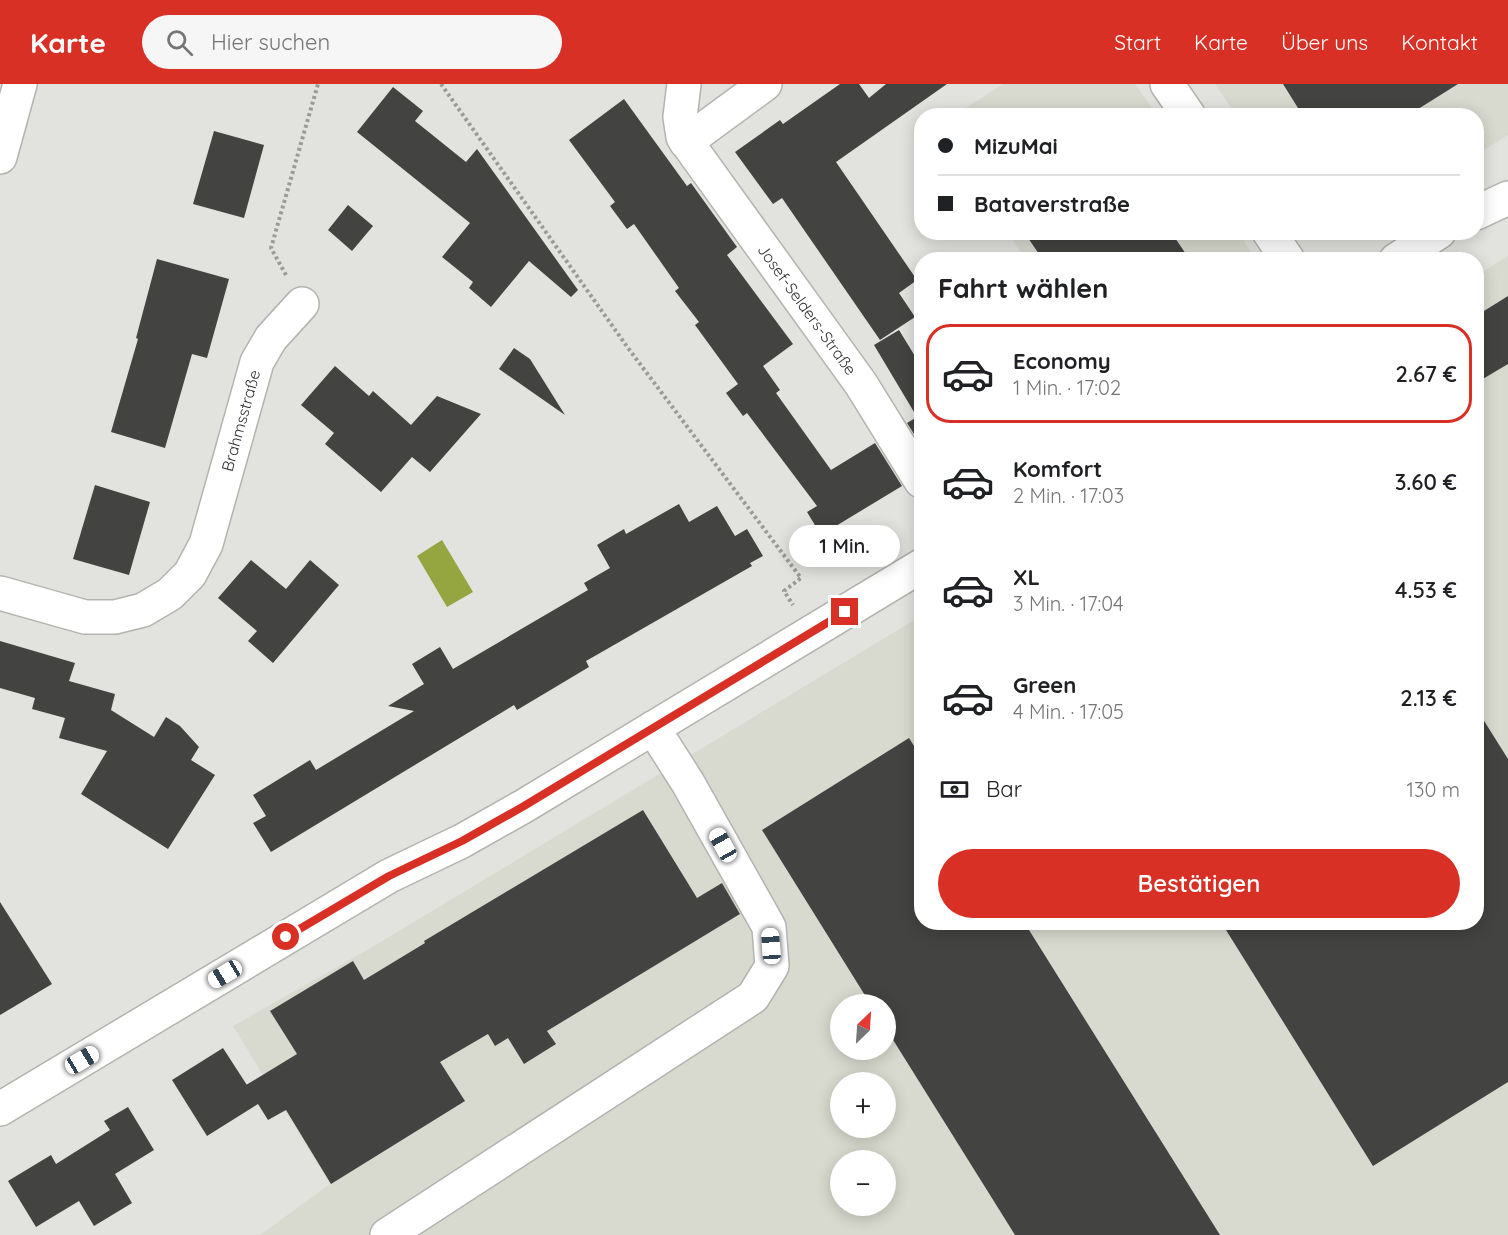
<!DOCTYPE html>
<html lang="de">
<meta charset="utf-8">
<style>
body{margin:0;font-family:Quicksand,sans-serif;background:#f6f6f6;color:#202124;height:100vh;display:flex;flex-direction:column;font-size:22px;white-space:nowrap}
*{box-sizing:border-box;margin:0}
p{font-size:20px;color:#757577}
.icon{flex:none;width:33px;height:33px;fill:none;stroke:currentColor;stroke-width:2;stroke-linecap:round;stroke-linejoin:round}
.map{position:relative;flex:1;overflow:hidden}
.drawer{position:absolute;left:914px;top:168px;width:570px;height:678px;display:flex;flex-direction:column;background:#fff;border-radius:24px;box-shadow:0 3px 15px #0003}
.drawer>*{flex:none}
.banner{position:absolute;left:914px;top:24px;width:570px;height:132px;border-radius:24px;box-shadow:0 3px 15px #0003;display:grid;align-content:center;height:132px;padding:0 24px;background:#fff}
.needle{width:39px;rotate:25deg}
.tools{position:absolute;left:830px;top:910px;display:grid;gap:12px}
.tools a{display:grid;place-items:center;width:66px;height:66px;border-radius:50%;background:#fff;box-shadow:0 3px 15px #0003;font-size:30px}
.end{position:absolute;width:27px;height:27px;margin:-14px;border:8px solid #d93025;background:#fff;box-shadow:0 0 0 3px #fff}
.from{border-radius:50%}
.bubble{position:absolute;height:42px;border-radius:21px;background:#fff;box-shadow:0 3px 15px #0003;font-size:20px;font-weight:600;line-height:42px;text-align:center}
.car{position:absolute;width:18px;height:36px;margin:-18px -9px;border-radius:8px;box-shadow:0 0 4px 2px #0007;background:linear-gradient(#fff 24%,#345 0 40%,#fff 0 76%,#345 0 86%,#fff 0)}
.banner b{display:flex;align-items:center;gap:21px;height:57px;font-size:22px}
.banner b+b{border-top:2px solid #e0e0e0}
.banner i{width:15px;height:15px;background:#202124}
ul{padding:0;list-style:none}
li{display:flex;align-items:center;gap:18px;height:99px;margin:0 12px 9px;padding:0 12px;border:3px solid transparent;border-radius:24px}
li div{flex:1}
li b{display:block;font-size:22px}
li em{font-style:normal;font-weight:600}
li.current{border-color:#d93025}
li>.icon{width:54px;height:54px;stroke-width:1.5}
h2{padding:0 24px;font-size:27px;line-height:72px}
.pay{display:flex;align-items:center;gap:15px;height:66px;padding:0 24px;font-size:22px}
.pay p{margin-inline-start:auto}
.button{display:flex;gap:12px;margin-top:auto;padding:12px 24px}
.button a{flex:1;height:69px;border-radius:36px;background:#d93025;color:#fff;font-size:24px;font-weight:600;line-height:69px;text-align:center}
header{display:flex;align-items:center;gap:36px;box-sizing:border-box;height:84px;padding:0 30px;background:#d93025;color:#fff}
header strong{font-size:28px}
nav{display:flex;gap:33px;margin-inline-start:auto;font-size:21px}
.search{width:420px;height:54px;background:#f6f6f6;display:flex;align-items:center;gap:15px;box-sizing:border-box;padding:0 21px;border-radius:33px;color:#757577;font-size:22px}
.map>svg:first-child{display:block}
.built{fill:#d8dacf;fill-rule:evenodd}
.water{fill:#95a540}
.building{fill:#434441}
.lines{fill:none;stroke-linecap:round;stroke-linejoin:round}
.minor-casing{stroke:#b3b3b0;stroke-width:36}
.path{stroke:#9a9b97;stroke-width:4;stroke-dasharray:3 3;stroke-linecap:butt}
.minor{stroke:#fff;stroke-width:33}
.route{stroke:#d93025;stroke-width:8}
.labels{text-anchor:middle;dominant-baseline:central;stroke-width:6;stroke-linejoin:round;paint-order:stroke}
.street-label{font-size:16px;fill:#323331;stroke:#eff0ec}
</style>
<header>
<strong>Karte</strong>
<div class="search"><svg class="icon" aria-label="search" viewBox="0 0 24 24"><circle cx="10" cy="10" r="6"/><path d="M15 15l6 6"/></svg>Hier suchen</div>
<nav><a>Start</a><a>Karte</a><a>Über uns</a><a>Kontakt</a></nav>
</header>
<div class="map">
<svg width="1508" height="1151" viewBox="0 0 1508 1151">
<rect width="100%" height="100%" fill="#e2e3df"/>
<!-- built -->
<g class="built">
<polygon points="1003,0 1135,0 1157,31 955,31"/>
<polygon points="1215,0 1508,0 1508,51 1476,71 1476,32 1236,31"/>
<polygon points="1007,149 1239,149 1255,175 1026,175"/>
<path d="M1508 172V1151H260L330 1100 233 942 369 865 921 532V838H1476V192ZM840 921H885V966H840ZM840 999H885V1044H840ZM840 1077H885V1122H840Z"/>
</g>
<!-- water -->
<polygon class="water" points="442,456 473,508 447,523 417,472"/>
<!-- building -->
<g class="building">
<polygon points="840,0 859,0 869,14 886,0 947,0 836,78 917,196 899,209 915,233 880,256 782,114 773,120 735,68 780,36 783,40"/>
<polygon points="1283,0 1458,0 1407,32 1303,32"/>
<polygon points="393,3 423,27 415,37 466,78 477,65 578,206 571,213 529,177 491,223 469,204 473,198 442,173 470,139 357,48"/>
<polygon points="624,15 687,102 691,99 737,163 727,171 793,260 763,282 780,306 776,309 831,386 875,359 902,402 821,451 807,428 817,422 747,329 743,332 726,309 738,300 695,241 699,238 675,207 679,204 634,140 627,145 610,122 615,118 569,56"/>
<polygon points="214,47 264,61 244,134 193,120"/>
<polygon points="348,121 373,142 352,167 328,146"/>
<polygon points="1024,148 1171,148 1190,176 1043,176"/>
<polygon points="157,175 229,195 207,274 192,270 165,364 111,348 138,255 136,254"/>
<polygon points="1508,212 1508,280 1476,299 1476,232"/>
<polygon points="899,246 921,282 921,361 907,339 917,333 874,261"/>
<polygon points="514,264 530,275 565,331 499,285"/>
<polygon points="335,282 369,312 373,307 411,341 437,312 481,330 430,388 412,373 381,408 325,360 334,349 301,321"/>
<polygon points="95,401 150,418 129,491 73,475"/>
<polygon points="679,420 689,438 717,422 735,452 747,445 763,472 750,479 752,482 586,577 589,583 517,626 514,621 271,768 253,739 266,732 253,711 310,676 316,686 414,627 388,622 424,600 412,580 440,563 453,585 588,506 584,499 610,484 597,461 624,445 626,450"/>
<polygon points="251,476 286,505 310,476 339,501 273,579 248,557 257,547 218,514"/>
<polygon points="0,557 75,579 69,597 115,610 111,626 154,653 166,633 180,642 199,663 191,676 215,691 168,765 81,710 107,667 59,654 65,634 32,625 35,614 0,604"/>
<polygon points="1476,624 1508,675 1508,998 1373,1082 1221,838 1476,838"/>
<polygon points="909,654 921,673 921,838 1024,838 1220,1151 1015,1151 885,943 885,921 871,921 762,746"/>
<polygon points="643,726 697,814 722,799 740,830 547,947 556,960 524,980 508,954 495,962 488,950 440,978 465,1017 331,1100 286,1026 268,1036 258,1020 207,1052 172,996 223,964 254,1012 246,1001 297,970 270,927 353,877 364,896 425,859 424,857"/>
<polygon points="0,818 52,900 0,931"/>
<polygon points="128,1023 154,1066 115,1090 132,1119 94,1142 79,1117 36,1143 8,1097 51,1071 56,1080 110,1046 104,1037"/>
</g>
<g class="lines">
<defs>
<g id="minor">
<path id="s1" d="M684 0 680 33 683 53 861 300 921 397"/>
<polyline points="1167,0 1189,32"/>
<polyline points="686,58 765,0"/>
<polyline points="0,73 20,0"/>
<polyline points="1476,129 1508,114"/>
<polyline points="1269,148 1288,176"/>
<polyline points="1396,176 1439,148"/>
<path id="s2" d="M0 509 85 533H115L143 526 170 510 190 490 206 460 257 278 271 254 302 220"/>
<polyline points="0,1025 389,792 462,757 524,722 921,482"/>
<polyline points="387,1151 753,913 772,882 769,843 688,699 653,644"/>
</g>
</defs>
<!-- minor casing -->
<use href="#minor" class="minor-casing"/>
<!-- path -->
<g class="path">
<polyline points="441,0 628,264 801,494 784,507 793,521"/>
<polyline points="286,191 271,164 318,0"/>
</g>
<!-- minor -->
<use href="#minor" class="minor"/>
</g>
<g class="lines">
<!-- route -->
<polyline class="route" points="286,853 389,792 462,757 524,722 845,528"/>
</g>
<g class="labels">
<!-- street labels -->
<g class="street-label">
<text stroke="none"><textPath href="#s1" startOffset="266">Josef-Selders-Straße</textPath></text>
<text stroke="none"><textPath href="#s2" startOffset="369">Brahmsstraße</textPath></text>
</g>
</g>
</svg>
<div class="tools">
<a><svg class="needle" viewBox="-14 -14 28 28"><path d="M0-13l5 13h-10z" fill="#e53935"/><path d="M0 13l5-13h-10z" fill="#757577"/></svg></a>
<a>+</a>
<a>−</a>
</div>
<i class="end from" style="left:286px;top:853px"></i>
<i class="end" style="left:845px;top:528px"></i>
<div class="bubble" style="left:789px;top:441px;width:111px">1 Min.</div>
<i class="car" style="left:723px;top:761px;rotate:331deg"></i>
<i class="car" style="left:771px;top:862px;rotate:356deg"></i>
<i class="car" style="left:225px;top:890px;rotate:239deg"></i>
<i class="car" style="left:82px;top:976px;rotate:59deg"></i>
<div class="banner">
<b><i class="from"></i>MizuMai</b>
<b><i></i>Bataverstraße</b>
</div>
<section class="drawer">
<h2>Fahrt wählen</h2>
<ul>
<li class="current"><svg class="icon" aria-label="car" viewBox="0 0 24 24"><path d="M5 17H2v-5l4-1 3-4h7l3 4 3 1v5h-3M9 17h6M6 11h13"/><circle cx="7" cy="17" r="2"/><circle cx="17" cy="17" r="2"/></svg><div><b>Economy</b><p>1 Min. · 17:02</p></div><em>2.67 €</em></li>
<li><svg class="icon" aria-label="car" viewBox="0 0 24 24"><path d="M5 17H2v-5l4-1 3-4h7l3 4 3 1v5h-3M9 17h6M6 11h13"/><circle cx="7" cy="17" r="2"/><circle cx="17" cy="17" r="2"/></svg><div><b>Komfort</b><p>2 Min. · 17:03</p></div><em>3.60 €</em></li>
<li><svg class="icon" aria-label="car" viewBox="0 0 24 24"><path d="M5 17H2v-5l4-1 3-4h7l3 4 3 1v5h-3M9 17h6M6 11h13"/><circle cx="7" cy="17" r="2"/><circle cx="17" cy="17" r="2"/></svg><div><b>XL</b><p>3 Min. · 17:04</p></div><em>4.53 €</em></li>
<li><svg class="icon" aria-label="car" viewBox="0 0 24 24"><path d="M5 17H2v-5l4-1 3-4h7l3 4 3 1v5h-3M9 17h6M6 11h13"/><circle cx="7" cy="17" r="2"/><circle cx="17" cy="17" r="2"/></svg><div><b>Green</b><p>4 Min. · 17:05</p></div><em>2.13 €</em></li>
</ul>
<div class="pay"><svg class="icon" aria-label="cash" viewBox="0 0 24 24"><path d="M3 7h18v10H3z"/><circle cx="12" cy="12" r="2"/></svg>Bar<p>130 m</p></div>
<div class="button"><a>Bestätigen</a></div>
</section>
</div>
